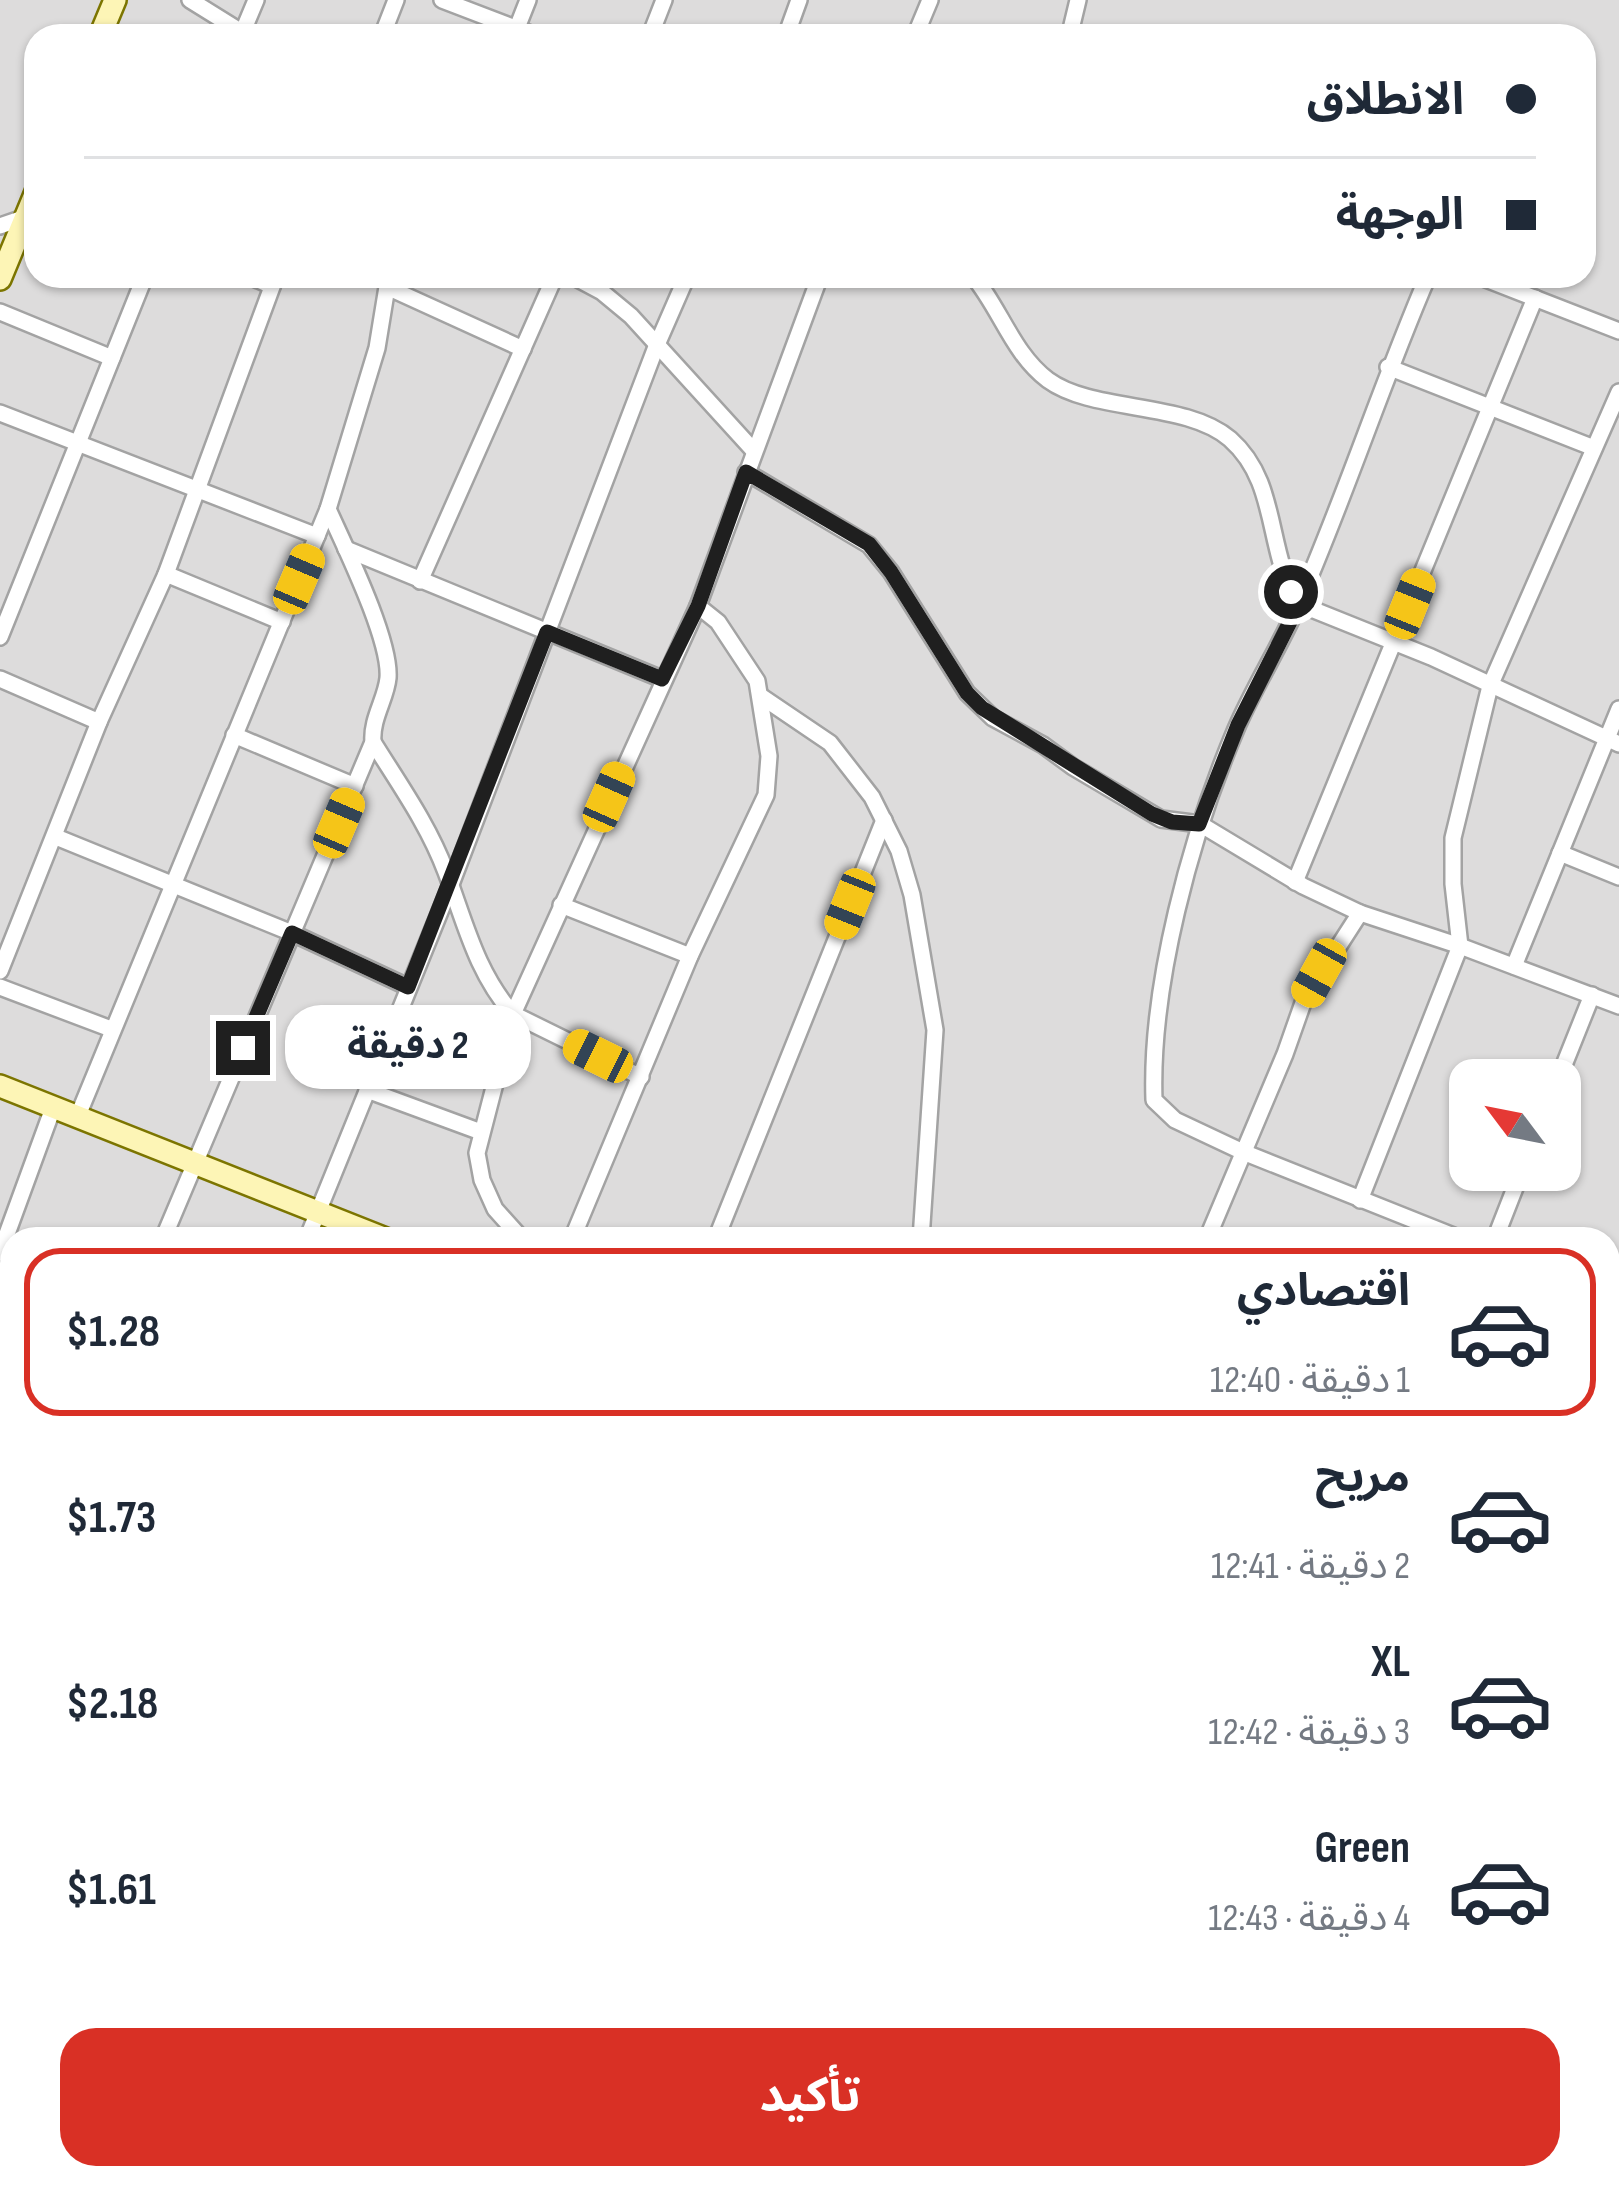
<!DOCTYPE html>
<html lang="ar">
<meta charset="utf-8">
<style>
body{margin:0;font-family:"Sofia Sans Condensed","Noto Sans Arabic",sans-serif;background:#f2f2f3;color:#1f2937;direction:rtl;height:100vh;display:flex;flex-direction:column;font-size:45px;white-space:nowrap}
*{box-sizing:border-box;margin:0}
p{font-size:39px;color:#747a83}
.icon{flex:none;width:66px;height:66px;fill:none;stroke:currentColor;stroke-width:2;stroke-linecap:round;stroke-linejoin:round}
.map{position:relative;flex:1;overflow:hidden;direction:ltr}
.details{position:absolute;left:0px;top:1227px;width:1620px;height:963px;display:flex;flex-direction:column;background:#fff;border-radius:36px 36px 0 0;box-shadow:0 3px 9px #0004;direction:rtl}
.details>*{flex:none}
.top-card{position:absolute;left:24px;top:24px;width:1572px;height:264px;border-radius:36px;box-shadow:0 3px 9px #0004;direction:rtl;display:grid;align-content:center;height:264px;padding:0 60px;background:#fff}
.needle{width:78px;rotate:302deg}
.tools{position:absolute;left:1449px;top:1059px;display:grid;gap:24px}
.tools a{display:grid;place-items:center;width:132px;height:132px;border-radius:24px;background:#fff;box-shadow:0 3px 9px #0004;font-size:60px}
.end{position:absolute;width:54px;height:54px;margin:-27px;border:15px solid #1f1f1f;background:#fff;box-shadow:0 0 0 6px #fff}
.from{border-radius:50%}
.bubble{position:absolute;height:84px;border-radius:36px;background:#fff;box-shadow:0 3px 9px #0004;font-size:39px;font-weight:700;line-height:84px;text-align:center;direction:rtl}
.car{position:absolute;width:36px;height:72px;margin:-36px -18px;border-radius:15px;box-shadow:0 0 9px 3px #0007;background:linear-gradient(#f5c518 24%,#345 0 40%,#f5c518 0 76%,#345 0 86%,#f5c518 0)}
.top-card b{display:flex;align-items:center;gap:42px;height:114px;font-size:45px}
.top-card b+b{border-top:3px solid #e0e1e3}
.top-card i{width:30px;height:30px;background:#1f2937}
ul{padding:21px 0 0;list-style:none}
li{display:flex;align-items:center;gap:36px;height:168px;margin:0 24px 18px;padding:0 36px;border:6px solid transparent;border-radius:36px}
li div{flex:1}
li b{display:block;font-size:45px}
li em{font-style:normal;font-weight:700}
li.selected{border-color:#d93025}
li>.icon{width:108px;height:108px;stroke-width:1.5}
.cta{display:flex;gap:24px;margin-top:auto;padding:24px 60px}
.cta a{flex:1;height:138px;border-radius:36px;background:#d93025;color:#fff;font-size:48px;font-weight:700;line-height:138px;text-align:center}
.map>svg:first-child{display:block}
.residential{fill:#dddcdc;fill-rule:evenodd}
.lines{fill:none;stroke-linecap:round;stroke-linejoin:round}
.street-casing{stroke:#a3a3a3;stroke-width:20}
.secondary-casing{stroke:#7c7500;stroke-width:26}
.street{stroke:#fff;stroke-width:15}
.secondary{stroke:#fdf5b6;stroke-width:21}
.route{stroke:#1f1f1f;stroke-width:15}
</style>
<div class="map">
<svg width="1619" height="2189" viewBox="0 0 1619 2189">
<rect width="100%" height="100%" fill="#f0ebe5"/>
<!-- residential -->
<path class="residential" d="M0 0H1619V2189H0ZM36 36H1584V276H36ZM1470 1080H1560V1170H1470ZM12 1239H1608V2178H12Z"/>
<g class="lines">
<defs>
<g id="street">
<polyline points="190,0 248,36"/>
<polyline points="442,0 536,36"/>
<polyline points="515,33 528,0"/>
<polyline points="241,36 256,0"/>
<polyline points="382,36 396,0"/>
<polyline points="650,36 664,0"/>
<polyline points="786,36 799,0"/>
<polyline points="915,36 930,0"/>
<polyline points="1074,36 1072,25 1078,0"/>
<polyline points="0,226 26,217"/>
<polyline points="249,276 272,286"/>
<polyline points="572,276 602,292 631,316 754,451"/>
<path d="M973 276C1000 308 1013 354 1048 380 1093 413 1186 401 1230 439 1280 483 1265 551 1299 604L1431 657 1619 744"/>
<path d="M1428 276C1381 385 1345 498 1297 607 1279 648 1254 687 1236 729 1191 835 1150 985 1154 1100L1175 1120 1243 1152 1461 1239"/>
<polyline points="1478,276 1619,331"/>
<polyline points="387,287 523,349"/>
<polyline points="0,312 112,358"/>
<polyline points="1388,367 1594,448"/>
<polyline points="0,413 317,536"/>
<polyline points="746,472 869,545 891,572 967,693 993,718 1043,745 1073,767 1161,819 1200,824 1303,886 1360,913 1460,946 1619,1006"/>
<polyline points="346,549 662,679"/>
<polyline points="166,574 282,622"/>
<polyline points="420,581 555,276"/>
<polyline points="0,637 145,276"/>
<polyline points="0,679 99,722"/>
<polyline points="762,697 830,743 872,797 899,851 912,895 935,1030 921,1239"/>
<polyline points="234,735 355,786"/>
<path d="M373 742C399 784 428 824 446 872 465 922 476 972 513 1014L641 1077"/>
<polyline points="56,837 292,933 408,987"/>
<polyline points="1560,853 1619,877"/>
<polyline points="1295,882 1535,298"/>
<polyline points="561,905 690,956"/>
<polyline points="1514,966 1619,709"/>
<polyline points="0,971 99,722 166,574 276,276"/>
<polyline points="0,987 111,1029"/>
<polyline points="1558,1080 1592,995"/>
<polyline points="367,1090 481,1132"/>
<polyline points="77,1118 328,509 377,348 387,287 384,276"/>
<polyline points="1360,1200 1460,946 1453,884 1453,838 1490,686 1619,392"/>
<path d="M163 1239 373 742C371 719 386 699 388 678 391 640 345 547 328 509"/>
<polyline points="307,1239 450,887 656,347 687,276"/>
<polyline points="522,1239 495,1209 482,1180 477,1153 513,1014 698,606 820,276"/>
<polyline points="572,1239 690,956 766,795 769,756 757,681 718,622 698,606"/>
<polyline points="716,1239 884,820"/>
<polyline points="1207,1239 1285,1054 1304,1000 1360,913"/>
<polyline points="1495,1239 1522,1170"/>
<polyline points="0,1253 53,1108"/>
<polyline points="1608,1297 1619,1271"/>
<polyline points="0,1354 12,1351"/>
<polyline points="1608,1441 1619,1446"/>
<polyline points="0,1639 12,1610"/>
<polyline points="1608,1704 1619,1692"/>
<polyline points="0,1852 12,1870"/>
<polyline points="1608,2020 1619,2024"/>
<polyline points="1608,2158 1619,2163"/>
<polyline points="0,2178 23,2189"/>
<polyline points="422,2178 451,2189"/>
<polyline points="858,2178 886,2189"/>
<polyline points="1302,2178 1330,2189"/>
<polyline points="136,2189 141,2178"/>
<polyline points="271,2189 275,2178"/>
<polyline points="391,2189 395,2178"/>
<polyline points="536,2189 541,2178"/>
<polyline points="692,2189 696,2178"/>
<polyline points="973,2189 978,2178"/>
<polyline points="1112,2189 1117,2178"/>
<polyline points="1258,2189 1263,2178"/>
<polyline points="1403,2189 1408,2178"/>
<polyline points="1562,2189 1567,2178"/>
</g>
<g id="secondary">
<polyline points="100,36 115,0"/>
<polyline points="0,279 36,192"/>
<polyline points="0,1086 386,1239"/>
<polyline points="1608,1724 1619,1729"/>
</g>
</defs>
<!-- street casing -->
<use href="#street" class="street-casing"/>
<!-- secondary casing -->
<use href="#secondary" class="secondary-casing"/>
<!-- street -->
<use href="#street" class="street"/>
<!-- secondary -->
<use href="#secondary" class="secondary"/>
</g>
<g class="lines">
<!-- route -->
<polyline class="route" points="243,1048 292,933 408,987 547,632 662,679 698,606 746,472 869,544 891,572 967,693 982,708 1152,814 1172,822 1199,824 1238,725 1299,604 1291,592"/>
</g>
</svg>
<div class="tools">
<a><svg class="needle" viewBox="-14 -14 28 28"><path d="M0-13l5 13h-10z" fill="#e53935"/><path d="M0 13l5-13h-10z" fill="#747a83"/></svg></a>
</div>
<i class="end from" style="left:1291px;top:592px"></i>
<i class="end" style="left:243px;top:1048px"></i>
<div class="bubble" style="left:285px;top:1005px;width:246px">2 دقيقة</div>
<i class="car" style="left:299px;top:579px;rotate:23deg"></i>
<i class="car" style="left:1410px;top:604px;rotate:22deg"></i>
<i class="car" style="left:609px;top:797px;rotate:24deg"></i>
<i class="car" style="left:339px;top:823px;rotate:23deg"></i>
<i class="car" style="left:850px;top:904px;rotate:202deg"></i>
<i class="car" style="left:1319px;top:973px;rotate:209deg"></i>
<i class="car" style="left:598px;top:1056px;rotate:296deg"></i>
<div class="top-card">
<b><i class="from"></i>الانطلاق</b>
<b><i></i>الوجهة</b>
</div>
<section class="details">
<ul>
<li class="selected"><svg class="icon" aria-label="car" viewBox="0 0 24 24"><path d="M5 17H2v-5l4-1 3-4h7l3 4 3 1v5h-3M9 17h6M6 11h13"/><circle cx="7" cy="17" r="2"/><circle cx="17" cy="17" r="2"/></svg><div><b>اقتصادي</b><p>1 دقيقة · 12:40</p></div><em>$1.28</em></li>
<li><svg class="icon" aria-label="car" viewBox="0 0 24 24"><path d="M5 17H2v-5l4-1 3-4h7l3 4 3 1v5h-3M9 17h6M6 11h13"/><circle cx="7" cy="17" r="2"/><circle cx="17" cy="17" r="2"/></svg><div><b>مريح</b><p>2 دقيقة · 12:41</p></div><em>$1.73</em></li>
<li><svg class="icon" aria-label="car" viewBox="0 0 24 24"><path d="M5 17H2v-5l4-1 3-4h7l3 4 3 1v5h-3M9 17h6M6 11h13"/><circle cx="7" cy="17" r="2"/><circle cx="17" cy="17" r="2"/></svg><div><b>XL</b><p>3 دقيقة · 12:42</p></div><em>$2.18</em></li>
<li><svg class="icon" aria-label="car" viewBox="0 0 24 24"><path d="M5 17H2v-5l4-1 3-4h7l3 4 3 1v5h-3M9 17h6M6 11h13"/><circle cx="7" cy="17" r="2"/><circle cx="17" cy="17" r="2"/></svg><div><b>Green</b><p>4 دقيقة · 12:43</p></div><em>$1.61</em></li>
</ul>
<div class="cta"><a>تأكيد</a></div>
</section>
</div>
